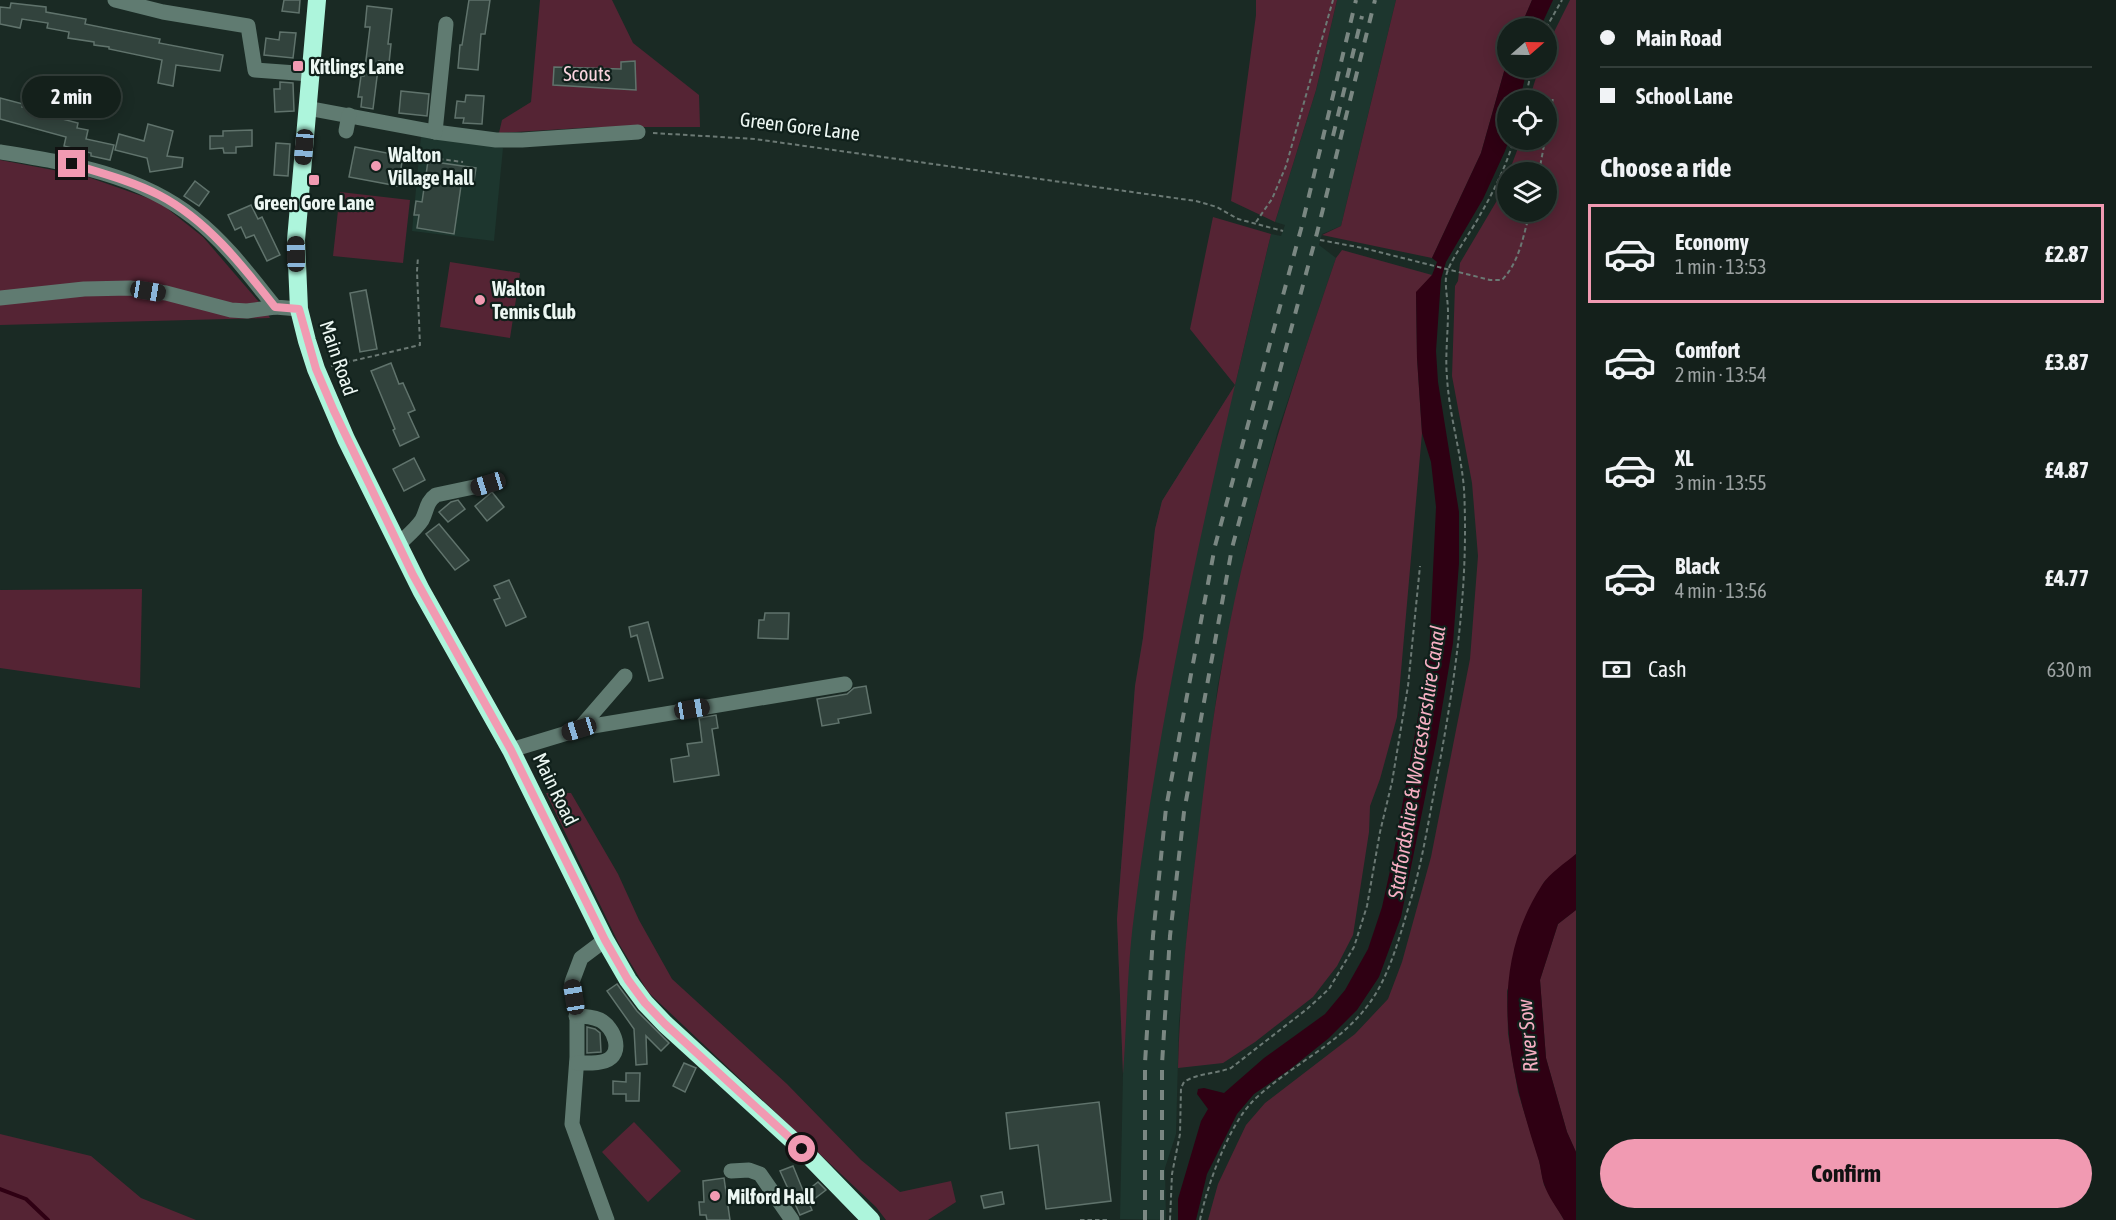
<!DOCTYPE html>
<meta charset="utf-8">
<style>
body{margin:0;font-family:"Asap Condensed",sans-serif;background:#1d2824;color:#f1f3f6;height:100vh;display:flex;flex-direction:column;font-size:22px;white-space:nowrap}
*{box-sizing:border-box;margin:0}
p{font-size:20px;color:#9da3a3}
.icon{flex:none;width:33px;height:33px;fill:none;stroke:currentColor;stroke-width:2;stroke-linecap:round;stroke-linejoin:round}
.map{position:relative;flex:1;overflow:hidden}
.side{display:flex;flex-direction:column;background:#14201b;width:540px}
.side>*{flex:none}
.guide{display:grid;align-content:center;height:132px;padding:0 24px;background:#14201b}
.needle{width:39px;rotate:70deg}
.fabs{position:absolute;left:1497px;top:18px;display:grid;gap:12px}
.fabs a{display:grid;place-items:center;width:60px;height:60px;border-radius:50%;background:#14201b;box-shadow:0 3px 15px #0003,0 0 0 2px #333e3a;font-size:30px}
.end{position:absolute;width:27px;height:27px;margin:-14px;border:8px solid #f19ab2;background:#111;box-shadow:0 0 0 3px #111}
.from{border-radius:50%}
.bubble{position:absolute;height:42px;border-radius:21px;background:#14201b;box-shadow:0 3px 15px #0003,0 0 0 2px #333e3a;font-size:20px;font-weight:700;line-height:42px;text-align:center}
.car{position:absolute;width:18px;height:36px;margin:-18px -9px;border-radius:8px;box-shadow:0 0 4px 2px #0007;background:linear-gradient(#222 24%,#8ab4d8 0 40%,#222 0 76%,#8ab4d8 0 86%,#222 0)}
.guide b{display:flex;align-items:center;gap:21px;height:57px;font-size:22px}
.guide b+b{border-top:2px solid #333e3a}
.guide i{width:15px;height:15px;background:#f1f3f6}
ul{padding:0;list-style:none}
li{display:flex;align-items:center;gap:18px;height:99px;margin:0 12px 9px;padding:0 12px;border:3px solid transparent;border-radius:0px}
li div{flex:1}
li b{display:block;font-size:22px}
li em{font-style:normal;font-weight:700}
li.selected{border-color:#f19ab2}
li>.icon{width:54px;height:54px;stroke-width:1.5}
h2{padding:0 24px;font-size:27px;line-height:72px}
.pay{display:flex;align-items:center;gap:15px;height:66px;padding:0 24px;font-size:22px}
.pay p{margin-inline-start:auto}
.primary-button{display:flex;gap:12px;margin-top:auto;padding:12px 24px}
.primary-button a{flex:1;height:69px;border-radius:36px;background:#f19ab2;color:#111;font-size:24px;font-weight:700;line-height:69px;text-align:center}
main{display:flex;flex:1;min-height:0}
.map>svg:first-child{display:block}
.built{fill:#1d362e}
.green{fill:#552434}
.water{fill:#2f0013}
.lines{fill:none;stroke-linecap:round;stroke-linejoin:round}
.stream{stroke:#2f0013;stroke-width:4}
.building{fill:#32433d;stroke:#60736c;stroke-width:1.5}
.path{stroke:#6b7974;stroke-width:2;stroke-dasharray:4.5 3;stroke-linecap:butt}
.minor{stroke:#607b71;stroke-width:15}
.highway{stroke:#adf5dc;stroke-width:18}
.rail{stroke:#7a8782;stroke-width:4;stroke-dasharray:10 10;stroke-linecap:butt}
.route{stroke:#f19ab2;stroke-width:8}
.poi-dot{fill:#f19ab2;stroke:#10201b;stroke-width:2}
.labels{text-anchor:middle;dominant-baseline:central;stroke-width:4.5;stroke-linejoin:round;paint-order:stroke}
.poi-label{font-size:20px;font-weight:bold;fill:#edf7f3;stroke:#10201b;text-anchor:start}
.park-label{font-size:20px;fill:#fbd5df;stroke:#10201b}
.street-label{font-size:20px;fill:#edf7f3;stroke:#10201b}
.water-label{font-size:21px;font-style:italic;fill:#f7afc3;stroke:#10201b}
</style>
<main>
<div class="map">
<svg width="1576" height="1220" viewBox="0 0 1576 1220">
<rect width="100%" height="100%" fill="#1a2a24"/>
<!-- built -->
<g class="built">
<polygon points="1337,0 1396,0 1341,226 1322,234 1319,245 1336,258 1278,430 1247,545 1218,684 1189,912 1179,1022 1176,1134 1165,1168 1166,1220 1120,1219 1123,1074 1117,919 1135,686 1143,638 1155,529 1162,501 1235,385 1271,234 1281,236 1285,225 1275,222 1316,90"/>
<polygon points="421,136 503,148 494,241 412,231"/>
</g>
<!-- green -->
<g class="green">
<polygon points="540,0 612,0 633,43 699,95 700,127 597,127 499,133 502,120 531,102"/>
<polygon points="1256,0 1337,0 1316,90 1275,222 1231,201 1256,15"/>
<polygon points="1396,0 1532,0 1520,28 1508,28 1507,61 1481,153 1432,258 1322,235 1341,226"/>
<polygon points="1570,0 1576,0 1576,854 1544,882 1507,991 1508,1034 1518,1092 1539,1160 1544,1185 1564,1220 1208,1220 1218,1184 1246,1125 1265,1103 1355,1034 1388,999 1402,962 1431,857 1470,659 1478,556 1472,483 1452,376 1455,286 1458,281 1460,263 1502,192 1507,177 1508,212 1546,212 1546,172 1509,172 1521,140 1546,140 1546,100 1529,100 1539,68 1546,68 1547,46"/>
<polygon points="0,160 85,176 159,202 203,237 265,309 270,318 0,325"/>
<polygon points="340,192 410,200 403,263 333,256"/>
<path d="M1213 217 1271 234C1217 459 1163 685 1134 916 1127 968 1127 1022 1123 1074L1117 919 1135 686 1143 638 1155 529 1162 501 1235 385 1190 329Z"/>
<path d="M1342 250 1432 275 1416 293 1417 358 1422 433 1397 717 1380 779 1370 806 1369 832 1353 935 1337 966 1313 997 1255 1042 1223 1063 1178 1068C1180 988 1189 908 1199 829 1210 733 1224 637 1248 543 1272 446 1304 352 1336 258Z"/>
<polygon points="450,262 520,273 510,338 440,327"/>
<polygon points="142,589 140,688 0,668 0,590"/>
<polygon points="546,793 571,793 618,874 639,920 672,979 787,1084 861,1160 900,1192 951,1181 956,1202 928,1220 886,1220 876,1207 648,992 619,944"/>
<polygon points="1576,910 1576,1152 1567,1132 1546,1058 1540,980 1558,924"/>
<polygon points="634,1122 681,1171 648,1202 602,1152"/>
<polygon points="0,1134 91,1156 141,1198 196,1220 0,1220"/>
</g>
<!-- water -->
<g class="water">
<polygon points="1532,0 1553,0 1540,28 1520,28"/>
<polygon points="1507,61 1508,68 1527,68 1520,100 1508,100 1509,140 1505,151 1483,199 1446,262 1441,279 1436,351 1438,382 1459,512 1459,563 1453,643 1437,738 1401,917 1379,977 1357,1010 1329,1038 1289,1070 1254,1094 1237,1114 1207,1174 1196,1220 1178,1220 1178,1199 1201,1121 1208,1109 1197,1094 1198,1089 1204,1088 1224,1093 1264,1058 1325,1014 1345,990 1368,949 1382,907 1393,857 1429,655 1436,507 1431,462 1422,433 1417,358 1416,292 1432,275 1437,262 1432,258 1481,153"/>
<path d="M1576 854V910L1558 924 1540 980 1546 1058 1567 1132 1576 1152V1220H1564C1558 1209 1548 1197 1544 1184 1541 1176 1541 1166 1538 1158 1508 1066 1486 972 1542 885 1550 873 1565 863 1576 854Z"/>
</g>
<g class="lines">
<!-- stream -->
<polyline class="stream" points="0,1189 26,1199 48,1220"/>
</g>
<!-- building -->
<g class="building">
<polygon points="284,0 300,0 299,13 282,11"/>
<polygon points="469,0 490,0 485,34 481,34 478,70 458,68 460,45 462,45"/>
<polygon points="11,3 46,7 46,12 86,19 85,24 160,39 159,43 223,55 220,71 176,65 173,86 158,83 162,60 109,49 109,47 94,45 94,42 68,38 69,32 47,28 48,23 22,19 20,28 0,24 0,7 10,8"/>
<polygon points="367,6 392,9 388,44 391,44 389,63 379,61 373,109 361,107 362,97 358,97 361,76 364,76 370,27 365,27"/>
<polygon points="280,32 296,33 293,58 264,55 266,38 279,40"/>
<polygon points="635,61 636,90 553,85 554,67 621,69 621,62"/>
<polygon points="280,82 293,83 294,111 275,112 274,89 280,89"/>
<polygon points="401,91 429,94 427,116 399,113"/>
<polygon points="466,95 484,96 482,124 463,123 464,118 455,118 457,101 465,102"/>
<polygon points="0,98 23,104 22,107 62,116 62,119 78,123 77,128 88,130 86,139 114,145 110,160 91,156 91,153 64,146 66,137 0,119"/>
<polygon points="148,124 173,131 167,156 183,158 182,167 150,172 147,158 115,150 119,134 144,141"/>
<polygon points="252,130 252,146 236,147 236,153 224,153 223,148 210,149 210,136 223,136 223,131"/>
<polygon points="276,143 290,144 288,176 274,175"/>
<polygon points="355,147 403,156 398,186 349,177"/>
<polygon points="428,161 476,168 474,181 462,179 454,234 417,228 419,215 414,215 416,201 422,202"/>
<polygon points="195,181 209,192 199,206 184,196"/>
<polygon points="251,205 258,219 262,217 280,255 267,261 254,235 246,238 241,227 235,230 228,215"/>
<polygon points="366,290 377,349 360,352 350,293"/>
<polygon points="391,363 399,384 403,383 415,410 408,413 419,437 400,446 393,430 395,429 371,371"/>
<polygon points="414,458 425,480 404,491 393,469"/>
<polygon points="492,492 504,507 487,521 475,506"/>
<polygon points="458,500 465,509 448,522 439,512 451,502"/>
<polygon points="439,524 469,560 455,570 426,534"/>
<polygon points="509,580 526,617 506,626 494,600 500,598 494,586"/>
<polygon points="765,613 789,613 788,639 758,638 759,620 764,620"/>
<polygon points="648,622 663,678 649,681 637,635 631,637 629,627"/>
<polygon points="866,686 871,713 838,719 839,723 822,726 817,699 847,694 854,688"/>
<polygon points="716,715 718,728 712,729 719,775 674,782 671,759 689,756 687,744 702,742 699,718"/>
<polygon points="617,984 637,1011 669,1043 661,1051 646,1036 647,1064 636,1065 634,1029 607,991"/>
<polygon points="587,1027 595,1029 600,1033 601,1052 587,1053"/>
<polygon points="684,1063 696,1068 685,1092 673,1086"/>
<polygon points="626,1073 640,1073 639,1101 626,1101 626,1094 613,1094 613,1081 626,1082"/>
<polygon points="1099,1102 1111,1201 1046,1209 1038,1145 1010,1149 1006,1113"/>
<polygon points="793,1166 804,1193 818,1182 826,1190 809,1203 812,1210 800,1215 780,1171"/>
<polygon points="724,1178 730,1220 707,1220 706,1215 700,1215 699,1202 704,1202 703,1181"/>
<polygon points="1002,1192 1004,1204 984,1208 981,1196"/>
</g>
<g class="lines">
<!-- path -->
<g class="path">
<polyline points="1546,28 1562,0"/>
<polyline points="1525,100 1532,68"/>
<polyline points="653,133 755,139 1196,201 1217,207 1238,219 1283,231"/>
<polyline points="1546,133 1553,98"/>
<polyline points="424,157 463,162"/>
<polyline points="1539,172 1545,140"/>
<polyline points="1256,222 1272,199 1286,166 1333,0"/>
<path d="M1320 240 1363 248 1490 280H1502C1520 261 1523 236 1530 212"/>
<polyline points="331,366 420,345 417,271 418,257"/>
<polyline points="1080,1220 1107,1220"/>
<path d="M1170 1220 1172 1174 1180 1134 1181 1088 1184 1082C1198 1073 1215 1074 1231 1068L1307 1009 1329 989 1354 947 1367 906 1380 832 1392 782 1408 686 1420 566"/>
<path d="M1200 1220C1207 1186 1228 1127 1252 1102 1290 1064 1343 1044 1373 998 1392 969 1401 931 1411 899 1423 859 1429 817 1437 777 1455 681 1469 586 1464 489 1461 451 1449 415 1447 377 1445 356 1448 334 1448 312 1448 300 1445 288 1446 277 1447 264 1473 229 1480 215 1494 191 1506 166 1514 140"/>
</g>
<!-- minor -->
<g class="minor">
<polyline points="115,0 163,12 248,26 255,70 310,74"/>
<polyline points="307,108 435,132 496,140 522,140 638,132"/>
<polyline points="346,131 349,115"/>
<polyline points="435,132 446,24"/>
<path d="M0 152C68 163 139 174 194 218 226 243 250 276 275 307L299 309"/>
<polyline points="0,298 84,289 130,288 166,293 231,310 247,311 275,307"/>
<path d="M398 545C406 537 416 529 422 520 427 511 426 502 436 495L488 484"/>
<polyline points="579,729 625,676"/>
<polyline points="511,750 587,727 845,684"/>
<polyline points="605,940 581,958 572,982 577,1012 577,1057 572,1124 607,1220"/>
<path d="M576 1016C584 1016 593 1017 600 1020 614 1027 625 1054 605 1061 596 1064 586 1063 577 1063"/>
<polyline points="731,1171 749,1170 760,1174 792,1220"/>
</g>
<!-- highway -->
<polyline class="highway" points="317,0 296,240 299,309 307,341 316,369 346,439 421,590 511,750 605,940 628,980 645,1003 665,1024 802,1149 871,1220"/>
<!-- rail -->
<g class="rail">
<polyline points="1333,136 1362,16"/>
<polyline points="1145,1220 1145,1063 1153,936 1166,808 1215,546 1301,229 1356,0"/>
<polyline points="1162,1220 1162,1064 1170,936 1184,812 1232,548 1317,233 1375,0"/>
</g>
</g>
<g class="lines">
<!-- route -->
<path class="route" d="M72 164C101 173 132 181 159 195 207 220 242 265 275 307L299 309 316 369 334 411 413 575 511 750 605 940 628 980 645 1003 665 1024 802 1149"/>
</g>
<!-- markers -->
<g class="poi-dot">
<rect x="292" y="60" width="12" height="12" rx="3"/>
<circle cx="376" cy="166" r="6"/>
<rect x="308" y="174" width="12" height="12" rx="3"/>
<circle cx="480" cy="300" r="6"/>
<circle cx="715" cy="1196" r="6"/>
</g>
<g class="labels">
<!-- poi labels -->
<g class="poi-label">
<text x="310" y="66">Kitlings Lane</text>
<text x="388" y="154">Walton<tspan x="388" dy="23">Village Hall</tspan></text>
<text x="314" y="202" text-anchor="middle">Green Gore Lane</text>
<text x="492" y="288">Walton<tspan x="492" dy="23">Tennis Club</tspan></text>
<text x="727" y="1196">Milford Hall</text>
</g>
<!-- park labels -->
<g class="park-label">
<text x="587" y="73">Scouts</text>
</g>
<!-- street labels -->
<g class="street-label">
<text transform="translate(800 126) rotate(7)">Green Gore Lane</text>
<text transform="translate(339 358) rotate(71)">Main Road</text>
<text transform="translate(556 789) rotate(64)">Main Road</text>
</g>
<!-- water labels -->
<g class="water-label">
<text transform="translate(1416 762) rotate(-81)">Staffordshire &amp; Worcestershire Canal</text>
<text transform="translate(1527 1036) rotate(-95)">River Sow</text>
</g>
</g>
</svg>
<div class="fabs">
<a><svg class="needle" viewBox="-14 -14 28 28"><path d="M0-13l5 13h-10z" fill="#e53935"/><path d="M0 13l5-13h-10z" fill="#9da3a3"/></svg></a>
<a><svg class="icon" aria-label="locate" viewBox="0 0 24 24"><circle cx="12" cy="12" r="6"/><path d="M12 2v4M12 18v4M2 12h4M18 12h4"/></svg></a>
<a><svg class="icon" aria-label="layers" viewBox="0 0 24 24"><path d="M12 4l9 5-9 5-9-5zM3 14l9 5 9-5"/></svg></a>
</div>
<i class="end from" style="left:802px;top:1149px"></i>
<i class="end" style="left:72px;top:164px"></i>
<div class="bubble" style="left:22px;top:76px;width:99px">2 min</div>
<i class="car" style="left:304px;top:147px;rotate:185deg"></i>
<i class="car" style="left:296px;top:254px;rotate:359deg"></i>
<i class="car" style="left:148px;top:291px;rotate:99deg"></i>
<i class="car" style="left:488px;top:484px;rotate:253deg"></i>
<i class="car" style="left:692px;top:709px;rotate:81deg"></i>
<i class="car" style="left:579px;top:729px;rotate:253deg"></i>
<i class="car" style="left:574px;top:997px;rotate:351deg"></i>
</div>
<section class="side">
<div class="guide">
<b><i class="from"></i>Main Road</b>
<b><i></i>School Lane</b>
</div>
<h2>Choose a ride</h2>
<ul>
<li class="selected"><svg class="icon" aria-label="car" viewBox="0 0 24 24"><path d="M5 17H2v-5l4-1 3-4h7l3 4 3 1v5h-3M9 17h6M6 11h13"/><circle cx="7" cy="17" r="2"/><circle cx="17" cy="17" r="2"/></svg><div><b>Economy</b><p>1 min · 13:53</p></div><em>£2.87</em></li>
<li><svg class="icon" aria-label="car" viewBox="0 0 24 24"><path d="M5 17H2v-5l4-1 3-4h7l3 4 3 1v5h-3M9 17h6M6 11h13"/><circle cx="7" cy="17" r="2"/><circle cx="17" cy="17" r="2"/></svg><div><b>Comfort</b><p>2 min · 13:54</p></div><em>£3.87</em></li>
<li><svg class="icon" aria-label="car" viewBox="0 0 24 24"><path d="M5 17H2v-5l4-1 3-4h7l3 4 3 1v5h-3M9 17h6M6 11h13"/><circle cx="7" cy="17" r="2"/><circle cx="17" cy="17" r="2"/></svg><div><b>XL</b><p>3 min · 13:55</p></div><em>£4.87</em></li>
<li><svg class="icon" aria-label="car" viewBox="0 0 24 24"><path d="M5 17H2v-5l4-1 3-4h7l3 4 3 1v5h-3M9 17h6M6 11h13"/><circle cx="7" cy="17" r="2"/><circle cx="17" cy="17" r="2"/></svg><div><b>Black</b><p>4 min · 13:56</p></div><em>£4.77</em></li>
</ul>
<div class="pay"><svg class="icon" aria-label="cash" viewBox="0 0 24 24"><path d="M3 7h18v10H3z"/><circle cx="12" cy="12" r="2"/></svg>Cash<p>630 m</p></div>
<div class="primary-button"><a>Confirm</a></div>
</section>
</main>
